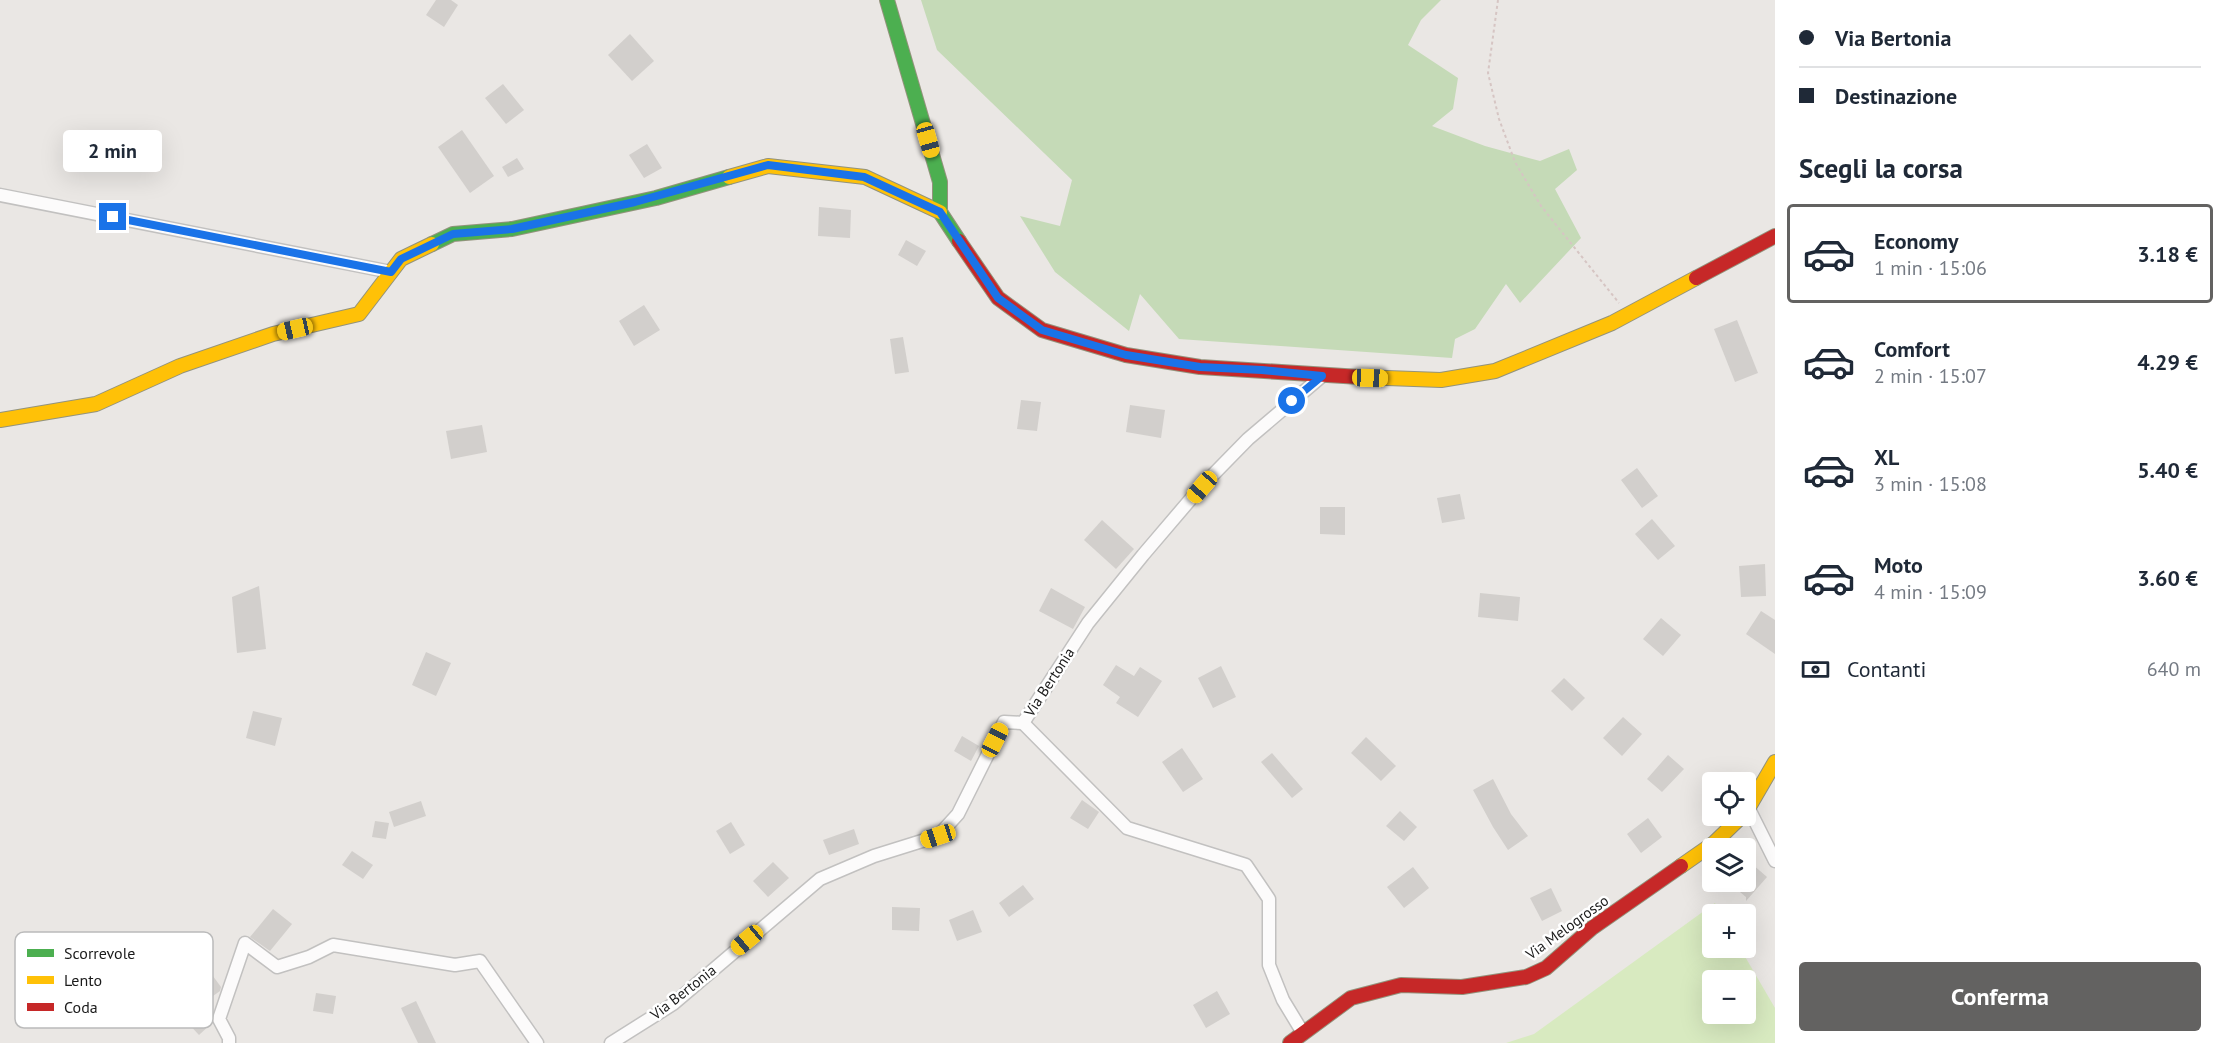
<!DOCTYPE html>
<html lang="it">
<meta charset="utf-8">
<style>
body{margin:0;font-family:"PT Sans",sans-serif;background:#f6f6f7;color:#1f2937;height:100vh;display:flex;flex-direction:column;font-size:22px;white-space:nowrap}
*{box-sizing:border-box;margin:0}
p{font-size:20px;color:#747a83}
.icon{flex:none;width:33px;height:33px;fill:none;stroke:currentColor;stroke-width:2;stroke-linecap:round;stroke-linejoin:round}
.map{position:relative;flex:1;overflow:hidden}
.side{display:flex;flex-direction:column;background:#fff;width:450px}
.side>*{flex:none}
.banner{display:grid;align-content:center;height:132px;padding:0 24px;background:#fff}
.controls{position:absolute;left:1702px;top:772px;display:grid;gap:12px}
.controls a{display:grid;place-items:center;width:54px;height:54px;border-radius:6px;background:#fff;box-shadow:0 6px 24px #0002;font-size:30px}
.end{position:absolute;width:27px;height:27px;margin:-14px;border:8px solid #1a73e8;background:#fff;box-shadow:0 0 0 3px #fff}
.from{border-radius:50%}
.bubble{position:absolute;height:42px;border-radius:6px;background:#fff;box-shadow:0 6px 24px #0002;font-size:20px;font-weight:700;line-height:42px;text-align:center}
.car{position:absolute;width:18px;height:36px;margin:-18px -9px;border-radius:8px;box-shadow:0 0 4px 2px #0007;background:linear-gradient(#f5c518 24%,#345 0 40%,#f5c518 0 76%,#345 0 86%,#f5c518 0)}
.banner b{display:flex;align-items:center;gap:21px;height:57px;font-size:22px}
.banner b+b{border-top:2px solid #e0e1e3}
.banner i{width:15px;height:15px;background:#1f2937}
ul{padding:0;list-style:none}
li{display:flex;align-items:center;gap:18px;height:99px;margin:0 12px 9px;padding:0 12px;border:3px solid transparent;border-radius:6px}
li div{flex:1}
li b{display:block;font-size:22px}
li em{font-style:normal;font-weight:700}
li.on{border-color:#636261}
li>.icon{width:54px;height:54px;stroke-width:1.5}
h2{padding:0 24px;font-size:27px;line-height:72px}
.pay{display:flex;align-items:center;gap:15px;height:66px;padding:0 24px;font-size:22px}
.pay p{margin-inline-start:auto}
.button{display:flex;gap:12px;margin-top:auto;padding:12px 24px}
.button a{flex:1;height:69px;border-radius:6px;background:#636261;color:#fff;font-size:24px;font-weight:700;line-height:69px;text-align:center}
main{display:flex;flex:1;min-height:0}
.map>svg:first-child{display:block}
.grass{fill:#d8eac0;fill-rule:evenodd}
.forest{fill:#c5dab7}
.building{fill:#d2cfcc}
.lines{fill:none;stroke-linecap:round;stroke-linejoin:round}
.street-casing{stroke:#c2c1c0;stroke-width:15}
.fast-casing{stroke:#93937c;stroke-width:16}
.slow-casing{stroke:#93937c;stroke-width:16}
.jam-casing{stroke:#93937c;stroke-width:16}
.path{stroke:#d6c5c3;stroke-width:2;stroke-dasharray:3 3;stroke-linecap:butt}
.street{stroke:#fcfbfb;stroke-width:12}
.fast{stroke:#4caf50;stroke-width:14}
.slow{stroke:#ffc107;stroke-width:14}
.jam{stroke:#c62828;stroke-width:14}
.route{stroke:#1a73e8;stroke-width:8}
.labels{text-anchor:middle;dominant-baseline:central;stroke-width:5;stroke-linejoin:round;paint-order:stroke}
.street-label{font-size:15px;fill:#1b1b1b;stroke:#fff}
.key{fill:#fff;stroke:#bbb;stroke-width:1.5}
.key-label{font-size:16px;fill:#1b1b1b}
</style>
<main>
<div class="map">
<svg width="1775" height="1043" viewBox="0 0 1775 1043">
<rect width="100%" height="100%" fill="#eae7e4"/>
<!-- grass -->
<path class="grass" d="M1715 903 1721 915H1713V948H1740L1775 1008V1043H1506L1534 1034ZM1713 981H1746V1014H1713Z"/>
<!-- forest -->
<polygon class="forest" points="921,0 1441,0 1421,20 1408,45 1458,78 1453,109 1432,126 1485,146 1540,161 1569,149 1577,170 1555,189 1581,238 1520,303 1506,284 1475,329 1455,339 1452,358 1179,339 1140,294 1129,331 1055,272 1020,216 1060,226 1072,180 937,50"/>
<!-- building -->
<g class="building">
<polygon points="436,0 451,0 458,5 444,27 426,15"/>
<polygon points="630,34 654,61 632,81 608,55"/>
<polygon points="503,84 524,110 506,124 485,98"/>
<polygon points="462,130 494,176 470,193 438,147"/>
<polygon points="647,144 662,168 644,178 629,155"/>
<polygon points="517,158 524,169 508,177 502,167"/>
<polygon points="819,207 851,210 850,238 818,236"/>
<polygon points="906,240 926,251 917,266 898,255"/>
<polygon points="644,305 660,330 634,346 619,321"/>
<polygon points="1737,320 1758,373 1735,382 1714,329"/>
<polygon points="903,337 909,372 895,374 890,339"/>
<polygon points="1021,400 1041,402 1037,431 1017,429"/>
<polygon points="1130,405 1165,410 1161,438 1126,432"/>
<polygon points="482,425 487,452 451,459 446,431"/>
<polygon points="1637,468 1658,496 1642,508 1621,480"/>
<polygon points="1460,494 1465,519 1442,523 1437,498"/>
<polygon points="1320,507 1345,507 1345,535 1320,534"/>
<polygon points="1652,519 1675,546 1658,560 1635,534"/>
<polygon points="1102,520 1134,549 1116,569 1084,540"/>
<polygon points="1765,564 1766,596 1741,597 1739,566"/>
<polygon points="259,586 266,649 237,653 232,597"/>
<polygon points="1051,588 1085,607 1073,629 1039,611"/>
<polygon points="1480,593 1520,597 1518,621 1478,617"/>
<polygon points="1761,611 1775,620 1775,654 1746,634"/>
<polygon points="1661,618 1681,635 1663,656 1643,639"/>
<polygon points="426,652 451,663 436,696 412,685"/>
<polygon points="1116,665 1134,676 1140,667 1162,681 1138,717 1116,703 1120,697 1103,685"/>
<polygon points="1221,666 1236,697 1213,708 1198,678"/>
<polygon points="1564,678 1585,698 1572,711 1551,691"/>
<polygon points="253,711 282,718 275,746 246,738"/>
<polygon points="1623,717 1642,734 1622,756 1603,738"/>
<polygon points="962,736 979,746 971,761 954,751"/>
<polygon points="1366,737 1396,766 1381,781 1351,753"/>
<polygon points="1182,748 1203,779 1183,792 1162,762"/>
<polygon points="1272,753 1303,789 1292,798 1261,762"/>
<polygon points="1668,755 1684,769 1662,792 1647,779"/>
<polygon points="1493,779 1511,814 1528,836 1508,850 1493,827 1473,790"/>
<polygon points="1082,800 1099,812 1088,829 1070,818"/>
<polygon points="421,801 426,816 394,827 389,812"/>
<polygon points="1400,811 1417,827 1404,841 1386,826"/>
<polygon points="1648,818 1662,837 1641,853 1627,834"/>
<polygon points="375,821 389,823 386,839 372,837"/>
<polygon points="731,822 745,845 730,854 716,831"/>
<polygon points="854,829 859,844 829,855 823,840"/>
<polygon points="352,851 373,865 363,879 342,865"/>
<polygon points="773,862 789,878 768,897 753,881"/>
<polygon points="1752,864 1767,877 1746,901 1746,897 1728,882 1746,882 1746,870"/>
<polygon points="1413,867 1429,888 1404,908 1387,887"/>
<polygon points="1023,885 1034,899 1009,917 999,903"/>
<polygon points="1551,888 1562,911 1542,921 1530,898"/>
<polygon points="892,907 920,908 919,931 892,930"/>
<polygon points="273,909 292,924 270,951 250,937"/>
<polygon points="973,910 982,932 957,941 949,920"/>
<polygon points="210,972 221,987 220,991 206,1001 194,984"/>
<polygon points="1217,991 1230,1014 1206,1028 1193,1005"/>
<polygon points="316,993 336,996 333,1014 313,1011"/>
<polygon points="416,1001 436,1043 418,1043 401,1008"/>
<polygon points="196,1005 212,1023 199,1035 183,1018"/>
</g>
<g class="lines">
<defs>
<g id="street">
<polyline points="0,195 391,272"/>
<polyline points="1023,723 1127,828 1246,865 1269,899 1269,965 1283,1000 1303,1033"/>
<polyline points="1749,809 1775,861"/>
<polyline points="229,1043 229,1038 219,1019 245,943 277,967 309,957 333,945 455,965 480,961 537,1043"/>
<polyline points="611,1043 673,1004 820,879 874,856 938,836 958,814 1004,722 1023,723 1088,623 1143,555 1201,487 1248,439 1322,376"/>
</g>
<g id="fast">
<polyline points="887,0 940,182 940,212 959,241"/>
<polyline points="432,244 453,234 512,229 656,198 729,177"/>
</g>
<g id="slow">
<polyline points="729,177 768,166 865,177 940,212"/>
<polyline points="1360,377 1441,380 1495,371 1612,323 1696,278"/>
<polyline points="0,420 96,404 180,366 273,334 359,314 401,259 432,244"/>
<polyline points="1746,812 1775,762"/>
<polyline points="1681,866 1714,843 1742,816"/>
</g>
<g id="jam">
<polyline points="959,241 998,298 1042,330 1126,355 1200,367 1360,377"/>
<polyline points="1696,278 1775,236"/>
<polyline points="1290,1043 1351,998 1401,985 1462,987 1526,977 1546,968 1592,928 1681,866"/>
</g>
</defs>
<!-- street casing -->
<use href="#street" class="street-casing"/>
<!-- fast casing -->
<use href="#fast" class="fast-casing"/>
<!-- slow casing -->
<use href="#slow" class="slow-casing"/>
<!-- jam casing -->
<use href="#jam" class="jam-casing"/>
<!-- path -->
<polyline class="path" points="1498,0 1488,73 1499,119 1515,162 1541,206 1619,303"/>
<!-- street -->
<use href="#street" class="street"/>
<!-- fast -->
<use href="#fast" class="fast"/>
<!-- slow -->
<use href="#slow" class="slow"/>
<!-- jam -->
<use href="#jam" class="jam"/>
</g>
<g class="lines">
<!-- route -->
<polyline class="route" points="113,217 391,272 401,259 453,234 512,229 635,202 768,165 864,177 940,212 998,298 1042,330 1126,355 1200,367 1262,370 1322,376 1292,401"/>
</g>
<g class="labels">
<!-- street labels -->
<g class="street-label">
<text transform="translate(1049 682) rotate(-57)">Via Bertonia</text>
<text transform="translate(1567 927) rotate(-36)">Via Melogrosso</text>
<text transform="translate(683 992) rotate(-38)">Via Bertonia</text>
</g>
</g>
<!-- legend -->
<rect x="15" y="932" width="198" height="96" rx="9" class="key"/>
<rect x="27" y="949" width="27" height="8" fill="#4caf50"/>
<rect x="27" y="976" width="27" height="8" fill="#ffc107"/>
<rect x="27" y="1003" width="27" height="8" fill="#c62828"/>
<g class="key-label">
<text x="64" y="959">Scorrevole</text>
<text x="64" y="986">Lento</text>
<text x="64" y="1013">Coda</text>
</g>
</svg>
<div class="controls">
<a><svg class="icon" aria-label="locate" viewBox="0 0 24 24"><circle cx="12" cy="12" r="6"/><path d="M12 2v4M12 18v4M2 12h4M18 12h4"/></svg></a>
<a><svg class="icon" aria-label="layers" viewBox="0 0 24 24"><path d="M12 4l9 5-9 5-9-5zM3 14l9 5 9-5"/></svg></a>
<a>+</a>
<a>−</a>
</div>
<i class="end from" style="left:1292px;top:401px"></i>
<i class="end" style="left:113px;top:217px"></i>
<div class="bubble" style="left:63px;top:130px;width:99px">2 min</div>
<i class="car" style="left:928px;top:140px;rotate:164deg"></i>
<i class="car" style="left:295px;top:329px;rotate:257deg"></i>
<i class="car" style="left:1370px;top:378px;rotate:92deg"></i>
<i class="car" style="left:1202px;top:487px;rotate:221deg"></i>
<i class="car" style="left:995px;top:740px;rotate:27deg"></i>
<i class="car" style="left:938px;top:836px;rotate:252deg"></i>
<i class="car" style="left:747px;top:940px;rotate:230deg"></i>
</div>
<section class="side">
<div class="banner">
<b><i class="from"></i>Via Bertonia</b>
<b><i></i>Destinazione</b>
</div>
<h2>Scegli la corsa</h2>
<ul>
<li class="on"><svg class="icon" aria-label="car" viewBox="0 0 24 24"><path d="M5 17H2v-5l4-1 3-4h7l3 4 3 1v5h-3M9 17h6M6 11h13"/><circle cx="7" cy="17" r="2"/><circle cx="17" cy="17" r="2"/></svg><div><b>Economy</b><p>1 min · 15:06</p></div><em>3.18 €</em></li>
<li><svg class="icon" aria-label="car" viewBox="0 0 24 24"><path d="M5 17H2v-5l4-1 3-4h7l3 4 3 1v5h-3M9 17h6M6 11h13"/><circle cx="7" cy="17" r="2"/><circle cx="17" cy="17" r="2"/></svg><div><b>Comfort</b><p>2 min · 15:07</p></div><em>4.29 €</em></li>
<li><svg class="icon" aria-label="car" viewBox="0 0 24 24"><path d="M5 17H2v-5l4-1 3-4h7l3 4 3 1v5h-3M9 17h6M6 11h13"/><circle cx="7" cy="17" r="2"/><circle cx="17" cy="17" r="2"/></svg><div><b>XL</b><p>3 min · 15:08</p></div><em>5.40 €</em></li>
<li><svg class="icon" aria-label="car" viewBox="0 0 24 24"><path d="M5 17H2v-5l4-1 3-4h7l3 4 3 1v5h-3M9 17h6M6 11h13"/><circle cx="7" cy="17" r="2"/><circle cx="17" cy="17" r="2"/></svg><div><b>Moto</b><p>4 min · 15:09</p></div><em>3.60 €</em></li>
</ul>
<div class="pay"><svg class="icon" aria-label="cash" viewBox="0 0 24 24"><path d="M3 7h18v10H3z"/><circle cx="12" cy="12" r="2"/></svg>Contanti<p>640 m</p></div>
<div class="button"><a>Conferma</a></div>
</section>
</main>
